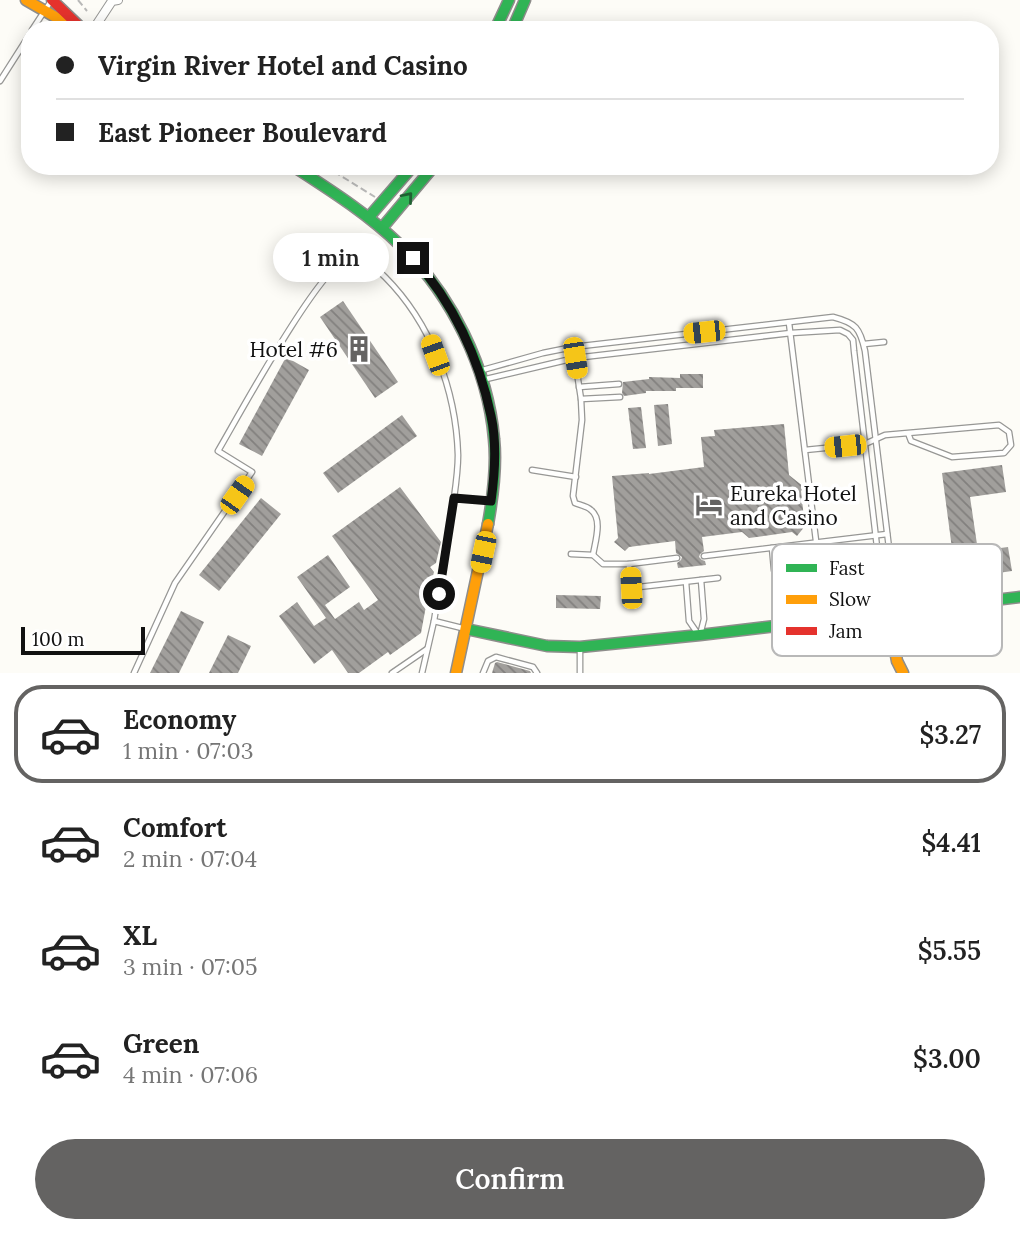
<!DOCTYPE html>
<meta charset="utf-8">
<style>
body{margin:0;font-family:Lora,serif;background:#f2f2f2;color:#222;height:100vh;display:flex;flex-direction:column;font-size:26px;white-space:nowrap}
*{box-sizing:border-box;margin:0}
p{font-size:23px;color:#767676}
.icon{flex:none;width:38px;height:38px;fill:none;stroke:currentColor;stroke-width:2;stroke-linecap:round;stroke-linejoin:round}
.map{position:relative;height:673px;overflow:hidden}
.side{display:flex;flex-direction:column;background:#fff;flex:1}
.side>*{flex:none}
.guide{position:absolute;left:21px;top:21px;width:978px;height:154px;border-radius:28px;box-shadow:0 4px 18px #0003;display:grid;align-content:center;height:154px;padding:0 35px;background:#fff}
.scale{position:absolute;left:21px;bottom:18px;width:124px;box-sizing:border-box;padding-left:7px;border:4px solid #111;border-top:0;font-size:19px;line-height:24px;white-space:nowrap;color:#111;-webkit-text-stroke:5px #fff;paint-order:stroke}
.end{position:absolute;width:32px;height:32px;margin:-16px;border:9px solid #111;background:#fff;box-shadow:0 0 0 4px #fff}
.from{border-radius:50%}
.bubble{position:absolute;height:49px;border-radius:24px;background:#fff;box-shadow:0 4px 18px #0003;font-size:23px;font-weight:600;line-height:49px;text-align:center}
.car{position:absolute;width:21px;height:42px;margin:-21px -10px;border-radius:9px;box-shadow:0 0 5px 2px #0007;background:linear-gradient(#f5c518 24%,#345 0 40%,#f5c518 0 76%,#345 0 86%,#f5c518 0)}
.guide b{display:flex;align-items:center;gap:24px;height:66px;font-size:26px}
.guide b+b{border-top:2px solid #e0e0e0}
.guide i{width:18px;height:18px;background:#222}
ul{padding:12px 0 0;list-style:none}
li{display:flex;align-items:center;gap:21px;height:98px;margin:0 14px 10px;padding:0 21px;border:4px solid transparent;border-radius:28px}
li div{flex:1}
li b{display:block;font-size:26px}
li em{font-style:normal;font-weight:600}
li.on{border-color:#646362}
li>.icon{width:63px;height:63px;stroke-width:1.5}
.cta{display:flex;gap:14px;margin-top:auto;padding:14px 35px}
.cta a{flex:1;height:80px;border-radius:42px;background:#646362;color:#fff;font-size:28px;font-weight:600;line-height:80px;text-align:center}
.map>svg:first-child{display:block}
.building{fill:url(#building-back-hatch)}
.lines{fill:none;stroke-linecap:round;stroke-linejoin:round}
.lane-casing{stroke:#979795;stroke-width:7}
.street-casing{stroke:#979795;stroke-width:10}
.fast-casing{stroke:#8e8d8b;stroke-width:13}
.slow-casing{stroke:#8e8d8b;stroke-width:13}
.jam-casing{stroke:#8e8d8b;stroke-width:13}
.path{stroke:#b9b9b8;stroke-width:2;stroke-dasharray:7 3.5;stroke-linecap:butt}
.lane{stroke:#fffffe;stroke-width:4.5}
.street{stroke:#fffffe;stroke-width:8}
.fast{stroke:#30b455;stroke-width:10}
.slow{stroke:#ff9f0a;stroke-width:10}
.jam{stroke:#e5322d;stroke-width:10}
.oneway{stroke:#206233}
.route{stroke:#111;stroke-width:9}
.labels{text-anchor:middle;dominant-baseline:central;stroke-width:7;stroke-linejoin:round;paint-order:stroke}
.poi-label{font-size:21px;fill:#111;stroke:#fff;text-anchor:end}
.key{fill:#fff;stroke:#b8b8b8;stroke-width:2}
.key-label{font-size:19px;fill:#111}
</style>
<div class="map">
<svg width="1020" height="673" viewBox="0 0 1020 673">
<defs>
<pattern id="building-back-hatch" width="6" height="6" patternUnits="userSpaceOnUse" patternTransform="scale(1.75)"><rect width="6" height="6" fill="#a19f9c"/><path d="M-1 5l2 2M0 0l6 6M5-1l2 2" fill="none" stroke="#82807e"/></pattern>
</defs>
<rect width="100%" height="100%" fill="#fdfcf7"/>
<!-- building -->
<g class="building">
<polygon points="343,301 398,382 375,398 320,317"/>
<polygon points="286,357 309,370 262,456 239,444"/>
<polygon points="680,374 703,374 703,388 676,388 676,391 646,391 646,393 624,396 622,393 623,382 649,379 649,377 680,378"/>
<polygon points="668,404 672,444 658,446 654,405"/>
<polygon points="641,407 646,448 633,449 628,408"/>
<polygon points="402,415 417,436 338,493 323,473"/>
<polygon points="784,424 789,475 804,487 801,491 804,518 801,522 805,526 797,536 792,532 749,538 742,532 702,537 704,551 700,554 699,557 702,560 705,561 706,565 678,568 677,563 681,560 682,557 676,553 675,541 629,547 625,551 614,542 618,538 612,476 649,473 649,474 704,467 701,437 715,436 714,430"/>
<polygon points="1002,465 1006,492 970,497 978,551 1008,547 1012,571 956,579 942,473"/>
<polygon points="400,487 441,542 436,563 430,567 434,572 429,591 424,595 422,600 426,606 421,633 390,655 388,652 359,673 348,673 332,650 314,664 279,616 297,602 314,626 326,618 297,577 328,555 350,587 325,605 335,619 359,602 364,610 378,600 332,536"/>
<polygon points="261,498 281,514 219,591 199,575"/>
<polygon points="556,595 601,596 600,609 556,608"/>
<polygon points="181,611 204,622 179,673 150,673"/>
<polygon points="228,635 251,646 238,673 209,673"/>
<polygon points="497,662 530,671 531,673 492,673 495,663"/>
</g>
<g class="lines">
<defs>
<g id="lane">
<polyline points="32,30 51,1"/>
<polyline points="0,81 30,34"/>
<polyline points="789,323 819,565"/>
<polyline points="864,344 884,342"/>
<path d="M573 347 581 399 582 420 573 496 575 503C580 505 587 506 591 510 603 519 595 542 593 555"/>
<path d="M479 371 543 353 573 347 833 317C856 323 860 328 865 351L895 597 888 611"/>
<polyline points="482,380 575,358 791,333 840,330 848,334 853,340 854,351 883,598 888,611"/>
<polyline points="579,387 619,384"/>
<polyline points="581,399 620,397"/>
<polyline points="805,450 865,444 885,435 999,425 1009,432 1011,445 1004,453 952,457 911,441 908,433"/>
<polyline points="532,470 576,477"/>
<polyline points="772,548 774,570"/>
<polyline points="571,554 593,555 603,564 629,564 677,558"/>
<polyline points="704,556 887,534"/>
<polyline points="629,564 630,588 718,578"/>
<polyline points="686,582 689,621 698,634"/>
<polyline points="466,629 434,621 454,498 490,501"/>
<polyline points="700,635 704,619 701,580"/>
<polyline points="580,648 580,673"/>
<path d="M134 673 175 583 252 472 218 451C238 417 319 267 348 258 360 254 377 269 385 277 431 323 456 390 458 455 458 469 456 484 454 498"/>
<polyline points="392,673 427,649"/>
<polyline points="422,673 434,621"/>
<polyline points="483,673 488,661 496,657 533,667 537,673"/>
</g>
<polyline id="street" points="93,30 112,1 118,0"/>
<g id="fast">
<polyline points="495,30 509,0"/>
<polyline points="512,30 525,0"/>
<path d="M293 166C330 190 368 214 400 245 451 294 488 368 494 439 497 467 493 496 488 524"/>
<polyline points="369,217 413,166"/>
<polyline points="382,228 434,166"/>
<polyline points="466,629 547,646 580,647 700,635 1020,597"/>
</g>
<g id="slow">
<polyline points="26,0 78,30"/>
<polyline points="888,612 897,661 903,673"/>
<polyline points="456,673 488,524"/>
</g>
<polyline id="jam" points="52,0 78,25"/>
</defs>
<!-- lane casing -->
<use href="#lane" class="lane-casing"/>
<!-- street casing -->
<use href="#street" class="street-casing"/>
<!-- fast casing -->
<use href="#fast" class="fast-casing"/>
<!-- slow casing -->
<use href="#slow" class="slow-casing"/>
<!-- jam casing -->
<use href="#jam" class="jam-casing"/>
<!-- path -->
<g class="path">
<polyline points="78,0 87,11"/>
<polyline points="109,25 115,30"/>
<polyline points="325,166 375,197"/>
</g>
<!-- lane -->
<use href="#lane" class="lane"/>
<!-- street -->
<use href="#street" class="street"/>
<!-- fast -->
<use href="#fast" class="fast"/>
<!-- slow -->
<use href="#slow" class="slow"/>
<!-- jam -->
<use href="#jam" class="jam"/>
</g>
<!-- one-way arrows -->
<defs><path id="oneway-chevron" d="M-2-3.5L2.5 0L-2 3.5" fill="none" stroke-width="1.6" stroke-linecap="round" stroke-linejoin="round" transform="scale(1.75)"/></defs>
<use class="oneway" href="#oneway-chevron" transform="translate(408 197) rotate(-50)"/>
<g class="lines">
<!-- route -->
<path class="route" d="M413 258C453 302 479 358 491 416 497 443 495 473 491 501L454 498 439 594"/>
</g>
<!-- icons -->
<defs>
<symbol id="building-bare" viewBox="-9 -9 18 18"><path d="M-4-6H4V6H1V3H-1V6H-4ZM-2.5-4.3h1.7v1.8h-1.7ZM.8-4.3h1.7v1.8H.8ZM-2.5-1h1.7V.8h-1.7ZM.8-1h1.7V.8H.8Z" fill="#646362" stroke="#fff" stroke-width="2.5" paint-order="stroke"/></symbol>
<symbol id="hotel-bare" viewBox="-9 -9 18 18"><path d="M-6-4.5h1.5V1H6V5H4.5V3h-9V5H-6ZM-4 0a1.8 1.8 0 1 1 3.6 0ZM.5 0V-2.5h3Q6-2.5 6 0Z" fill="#646362" stroke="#fff" stroke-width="2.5" paint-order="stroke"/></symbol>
</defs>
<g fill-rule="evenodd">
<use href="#building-bare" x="340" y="330" width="38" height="38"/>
<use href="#hotel-bare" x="690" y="486" width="38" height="38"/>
</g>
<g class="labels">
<!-- poi labels -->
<g class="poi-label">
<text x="338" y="349">Hotel #6</text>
<text x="730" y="493" text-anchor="start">Eureka Hotel<tspan x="730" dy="24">and Casino</tspan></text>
</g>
</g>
<!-- legend -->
<rect x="772" y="544" width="230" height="112" rx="10" class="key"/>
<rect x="786" y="564" width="31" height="8" fill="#30b455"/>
<rect x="786" y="595" width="31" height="9" fill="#ff9f0a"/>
<rect x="786" y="627" width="31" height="8" fill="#e5322d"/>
<g class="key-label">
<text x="829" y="575">Fast</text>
<text x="829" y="606">Slow</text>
<text x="829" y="638">Jam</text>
</g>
</svg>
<div class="scale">100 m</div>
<i class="end from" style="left:439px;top:594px"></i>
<i class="end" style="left:413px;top:258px"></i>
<div class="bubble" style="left:273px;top:233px;width:116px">1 min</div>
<i class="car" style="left:704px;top:332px;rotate:264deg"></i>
<i class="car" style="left:435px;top:355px;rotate:340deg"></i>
<i class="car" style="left:575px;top:358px;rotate:171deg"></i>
<i class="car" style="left:845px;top:446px;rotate:264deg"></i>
<i class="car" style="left:237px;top:495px;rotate:35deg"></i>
<i class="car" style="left:483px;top:552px;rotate:192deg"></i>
<i class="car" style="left:631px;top:588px;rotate:357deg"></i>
<div class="guide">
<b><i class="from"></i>Virgin River Hotel and Casino</b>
<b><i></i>East Pioneer Boulevard</b>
</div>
</div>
<section class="side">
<ul>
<li class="on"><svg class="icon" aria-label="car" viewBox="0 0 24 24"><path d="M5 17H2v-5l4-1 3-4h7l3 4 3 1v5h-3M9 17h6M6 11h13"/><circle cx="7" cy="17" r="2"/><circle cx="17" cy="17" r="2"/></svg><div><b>Economy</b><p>1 min · 07:03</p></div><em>$3.27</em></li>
<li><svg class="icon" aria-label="car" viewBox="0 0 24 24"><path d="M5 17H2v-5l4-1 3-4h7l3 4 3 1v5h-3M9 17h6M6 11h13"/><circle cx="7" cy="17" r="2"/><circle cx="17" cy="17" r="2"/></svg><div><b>Comfort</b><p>2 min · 07:04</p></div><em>$4.41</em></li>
<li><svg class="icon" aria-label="car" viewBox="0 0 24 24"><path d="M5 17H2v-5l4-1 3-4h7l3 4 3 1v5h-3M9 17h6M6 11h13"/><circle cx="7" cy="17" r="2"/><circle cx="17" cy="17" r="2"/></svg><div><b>XL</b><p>3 min · 07:05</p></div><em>$5.55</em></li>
<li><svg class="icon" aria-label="car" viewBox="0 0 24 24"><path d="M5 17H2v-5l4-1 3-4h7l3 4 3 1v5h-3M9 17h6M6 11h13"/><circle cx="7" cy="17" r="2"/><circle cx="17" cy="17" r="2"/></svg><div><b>Green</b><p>4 min · 07:06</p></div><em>$3.00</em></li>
</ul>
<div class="cta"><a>Confirm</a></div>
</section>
